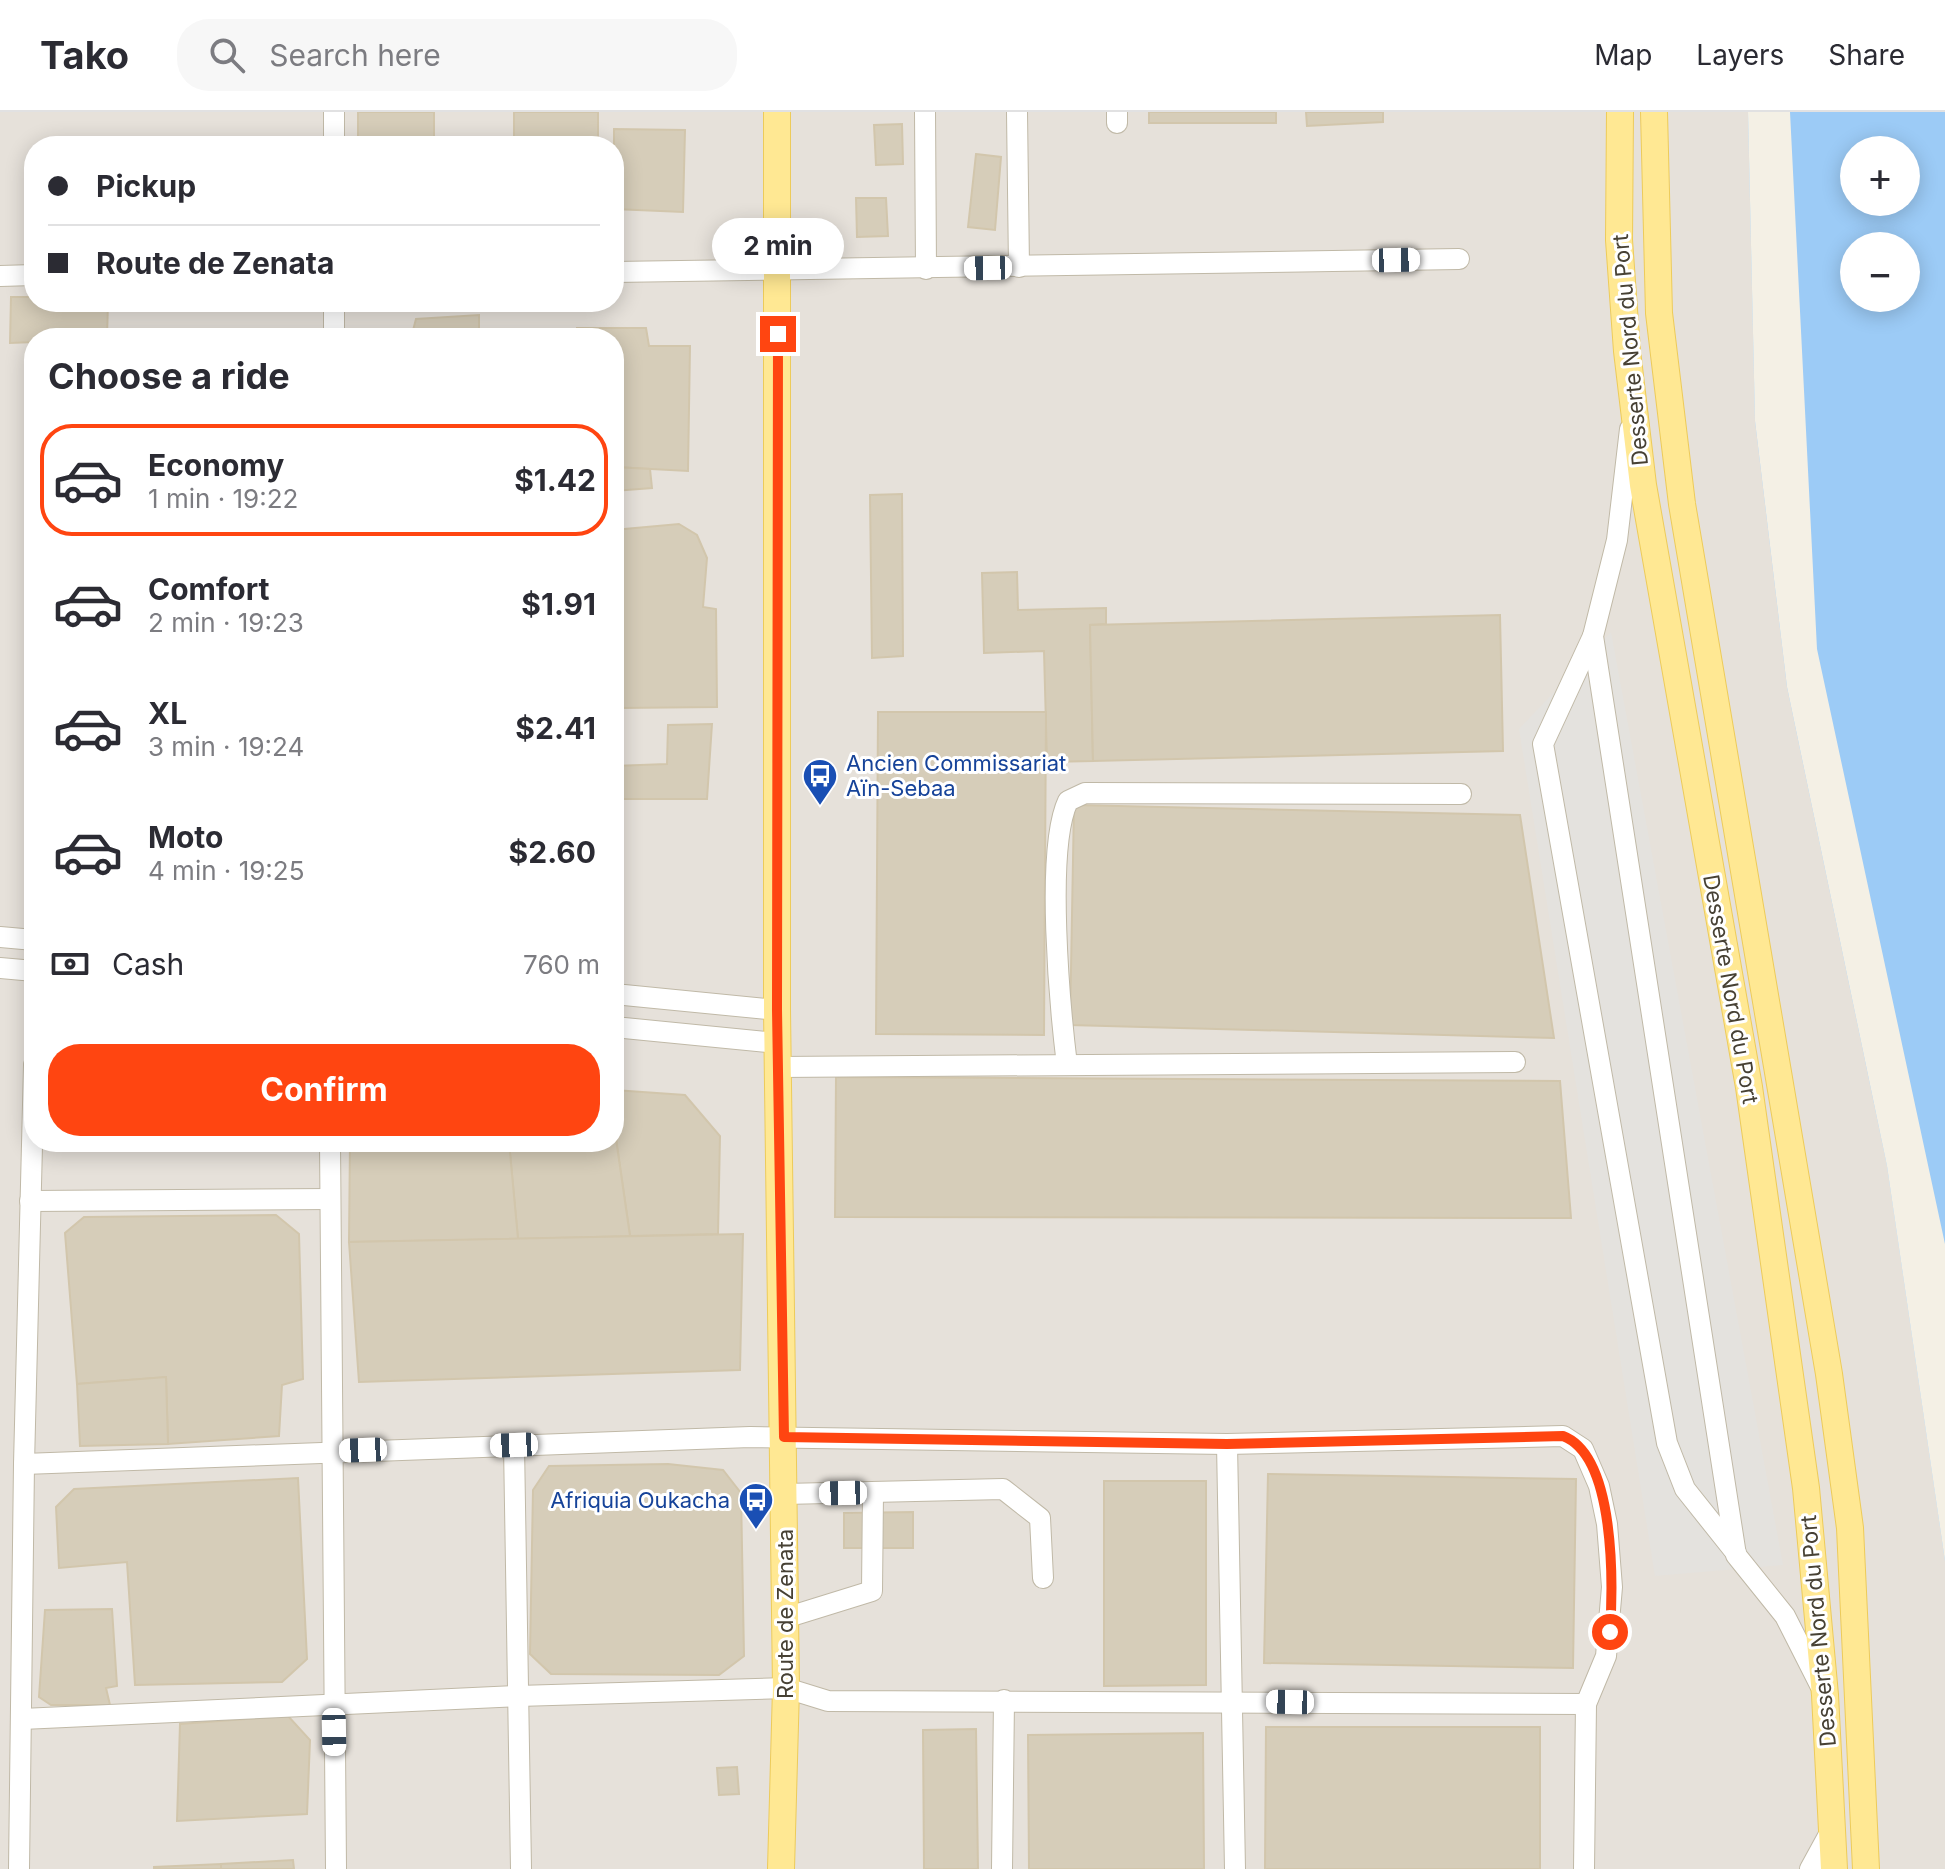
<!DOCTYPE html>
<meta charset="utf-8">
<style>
body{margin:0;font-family:Inter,sans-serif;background:#f7f7f7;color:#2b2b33;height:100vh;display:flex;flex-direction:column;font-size:30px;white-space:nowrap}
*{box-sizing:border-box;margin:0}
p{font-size:26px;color:#7c7c81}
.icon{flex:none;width:44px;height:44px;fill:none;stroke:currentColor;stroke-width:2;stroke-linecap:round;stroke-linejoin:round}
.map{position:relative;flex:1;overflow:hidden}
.panel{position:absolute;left:24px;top:216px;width:600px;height:824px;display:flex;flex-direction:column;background:#fff;border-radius:32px;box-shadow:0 4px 20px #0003}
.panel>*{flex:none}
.guide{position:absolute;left:24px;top:24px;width:600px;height:176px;border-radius:32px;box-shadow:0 4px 20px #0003;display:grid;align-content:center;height:176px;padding:0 24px;background:#fff}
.buttons{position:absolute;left:1840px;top:24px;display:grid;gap:16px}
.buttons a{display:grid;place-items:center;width:80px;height:80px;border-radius:50%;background:#fff;box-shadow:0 4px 20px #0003;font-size:40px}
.end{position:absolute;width:36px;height:36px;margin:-18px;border:10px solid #ff4511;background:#fff;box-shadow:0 0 0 4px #fff}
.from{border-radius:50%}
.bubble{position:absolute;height:56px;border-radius:28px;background:#fff;box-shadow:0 4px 20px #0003;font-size:26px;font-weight:700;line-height:56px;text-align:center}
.car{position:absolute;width:24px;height:48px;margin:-24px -12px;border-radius:10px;box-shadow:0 0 6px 2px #0007;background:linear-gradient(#fff 24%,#345 0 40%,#fff 0 76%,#345 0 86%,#fff 0)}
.guide b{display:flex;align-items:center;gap:28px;height:76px;font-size:30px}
.guide b+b{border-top:2px solid #e1e1e2}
.guide i{width:20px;height:20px;background:#2b2b33}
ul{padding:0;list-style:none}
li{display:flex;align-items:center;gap:24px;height:112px;margin:0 16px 12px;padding:0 8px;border:4px solid transparent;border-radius:32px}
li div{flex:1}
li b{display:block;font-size:30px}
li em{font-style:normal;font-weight:700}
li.active{border-color:#ff4511}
li>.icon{width:72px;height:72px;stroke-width:1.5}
h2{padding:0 24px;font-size:36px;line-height:96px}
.pay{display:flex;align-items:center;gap:20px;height:88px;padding:0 24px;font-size:30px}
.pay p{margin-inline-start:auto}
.button{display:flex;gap:16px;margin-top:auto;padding:16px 24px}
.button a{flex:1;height:92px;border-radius:32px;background:#ff4511;color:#fff;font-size:32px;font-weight:700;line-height:92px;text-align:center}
header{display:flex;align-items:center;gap:48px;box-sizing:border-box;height:112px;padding:0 40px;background:#fff;border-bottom:2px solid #e1e1e2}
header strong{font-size:38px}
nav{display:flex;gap:44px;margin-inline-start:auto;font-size:28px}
.search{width:560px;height:72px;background:#f7f7f7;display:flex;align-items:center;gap:20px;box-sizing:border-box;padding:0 28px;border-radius:32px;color:#7c7c81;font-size:30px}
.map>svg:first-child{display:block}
.industrial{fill:#e6e1da;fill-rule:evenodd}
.parking{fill:#e4e2de}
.water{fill:#9ccbf6;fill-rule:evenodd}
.pier{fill:#f4f0e5}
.building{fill:#d6cdb9;stroke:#d2c6ac;stroke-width:2}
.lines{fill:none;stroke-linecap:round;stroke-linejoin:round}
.minor-casing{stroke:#c0b9a7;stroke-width:22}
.major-casing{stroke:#edcb5a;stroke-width:28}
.minor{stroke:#fff;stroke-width:20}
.major{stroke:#ffe893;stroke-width:26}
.route{stroke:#ff4511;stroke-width:10}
.labels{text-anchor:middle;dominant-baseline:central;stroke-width:6;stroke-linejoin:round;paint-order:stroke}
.street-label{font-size:22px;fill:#474134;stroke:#fff}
.transit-label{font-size:22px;fill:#164399;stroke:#fff;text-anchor:start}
</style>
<header>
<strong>Tako</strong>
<div class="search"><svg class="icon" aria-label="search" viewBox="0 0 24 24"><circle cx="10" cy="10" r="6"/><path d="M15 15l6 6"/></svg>Search here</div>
<nav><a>Map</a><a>Layers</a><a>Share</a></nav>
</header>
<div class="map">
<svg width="1945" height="1757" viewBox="0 0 1945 1757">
<rect width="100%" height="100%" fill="#f4f0e5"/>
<!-- industrial -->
<path class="industrial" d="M0 0H1748L1755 309 1845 845 1887 1054 1945 1449V1757H0ZM34 34H614V190H34ZM34 226H614V1030H34Z"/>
<!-- parking -->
<polygon class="parking" points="1611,520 1783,1453 1655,1464 1519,617"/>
<!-- water -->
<path class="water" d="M1748 0H1945V1449L1887 1054 1787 575 1755 309ZM1854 38H1906V90H1854ZM1854 134H1906V186H1854Z"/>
<!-- pier -->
<polygon class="pier" points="1748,0 1790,0 1817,537 1945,1132 1945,1449 1887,1054 1787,575 1755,309"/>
<!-- building -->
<g class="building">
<rect x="358" y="0" width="76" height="34"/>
<rect x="514" y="0" width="84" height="34"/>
<rect x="1149" y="0" width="127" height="11"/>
<polygon points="1306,0 1383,0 1383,10 1307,14"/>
<polygon points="902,12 903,52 876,53 874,13"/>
<polygon points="614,17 685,18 683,100 614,97"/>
<polygon points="976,42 1001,45 995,118 968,115"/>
<polygon points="856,86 886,86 888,124 857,125"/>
<polygon points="11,185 34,185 34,190 108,190 107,225 34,226 34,230 10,231"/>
<polygon points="479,203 479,226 411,226 416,207"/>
<polygon points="577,216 646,216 649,234 690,234 688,359 614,355 614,226 577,226"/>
<polygon points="614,355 650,357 652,376 614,379"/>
<polygon points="902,382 903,544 872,546 870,383"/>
<polygon points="679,412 697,423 707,446 703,495 716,497 717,595 619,596 618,581 614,581 614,418"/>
<polygon points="1017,460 1018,498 1106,496 1106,512 1090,513 1093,649 1047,650 1044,539 984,541 982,461"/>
<polygon points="1500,503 1503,639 1093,649 1090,513"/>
<polygon points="878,600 1046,600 1044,923 876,922"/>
<polygon points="712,612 707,687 614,687 614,654 667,652 668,613"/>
<polygon points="1074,693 1520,703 1554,926 1070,913"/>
<polygon points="836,965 1560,969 1571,1106 835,1105"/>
<polygon points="614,978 685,983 720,1024 718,1122 630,1124 615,1020"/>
<polygon points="615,1020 630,1124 518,1127 509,1030 614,1030"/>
<polygon points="350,1030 509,1030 518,1127 349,1130"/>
<polygon points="276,1103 299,1122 303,1267 282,1273 279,1324 168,1332 166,1265 77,1272 65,1121 84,1105"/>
<polygon points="743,1122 740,1258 359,1270 349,1130"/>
<polygon points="166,1265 168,1332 80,1334 77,1272"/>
<polygon points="668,1352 723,1358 741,1381 744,1544 719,1563 551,1562 530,1542 533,1378 549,1354"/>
<polygon points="1268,1362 1576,1367 1573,1556 1264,1551"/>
<polygon points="298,1366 307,1547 282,1570 135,1573 127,1450 59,1456 56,1395 74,1377"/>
<polygon points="1104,1369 1206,1369 1206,1573 1104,1574"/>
<polygon points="913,1400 913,1436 844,1436 844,1401"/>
<polygon points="112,1497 117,1574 106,1576 110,1593 51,1593 39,1585 45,1498"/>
<polygon points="288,1604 310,1628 307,1702 177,1709 180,1612"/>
<polygon points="1266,1615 1540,1615 1540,1757 1265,1757"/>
<polygon points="976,1617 978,1757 924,1757 923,1618"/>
<polygon points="1203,1621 1204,1757 1029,1757 1028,1623"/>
<polygon points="737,1655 739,1682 719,1683 717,1656"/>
<polygon points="293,1748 294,1757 221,1757 221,1752"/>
<polygon points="221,1752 221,1757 154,1757 154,1755"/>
</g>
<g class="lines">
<defs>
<g id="minor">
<polyline points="334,0 334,34"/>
<polyline points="925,0 926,157"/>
<polyline points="1017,0 1019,155"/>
<polyline points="1117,0 1117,11"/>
<polyline points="614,160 1459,147"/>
<polyline points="0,164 34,163"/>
<polyline points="334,226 334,190"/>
<polyline points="1630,317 1617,428 1593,524 1736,1443 1785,1504 1820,1573"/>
<polyline points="1593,524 1543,632 1667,1331 1685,1377 1736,1441"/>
<polyline points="0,825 34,828"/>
<polyline points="0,856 34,859"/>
<polyline points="614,882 777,898"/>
<polyline points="614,915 777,931"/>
<path d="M1067 953C1060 896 1045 737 1068 689L1085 681 1461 682"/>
<polyline points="778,955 1515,950"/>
<polyline points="330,1030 336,1757"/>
<polyline points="30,1089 330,1087"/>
<polyline points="1227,1332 1235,1757"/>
<polyline points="514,1333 521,1757"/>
<polyline points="24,1352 750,1325 1227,1332 1563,1324 1583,1337 1599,1374 1607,1412 1612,1475 1606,1544 1586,1592 1584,1757"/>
<polyline points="784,1382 1003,1377 1040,1406 1043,1466"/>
<polyline points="785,1506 872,1479 873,1381"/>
<polyline points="22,1607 518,1584 786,1576 828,1589 1586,1592"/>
<polyline points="19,1757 24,1352 34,953"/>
<polyline points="1002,1757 1004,1588"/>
<polyline points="1810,1757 1833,1715"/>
</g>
<g id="major">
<polyline points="777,0 777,898 786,1576 781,1757"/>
<polyline points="1620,0 1619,128 1627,239 1643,373 1749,975 1806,1376 1825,1583 1834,1757"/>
<polyline points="1654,0 1659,201 1682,392 1829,1262 1850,1416 1866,1757"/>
</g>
</defs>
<!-- minor casing -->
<use href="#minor" class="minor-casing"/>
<!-- major casing -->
<use href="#major" class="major-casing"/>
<!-- minor -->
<use href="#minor" class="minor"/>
<!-- major -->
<use href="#major" class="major"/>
</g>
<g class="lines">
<!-- route -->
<path class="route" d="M778 222 777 898 784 1325 1227 1332 1563 1324C1616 1344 1613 1473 1610 1520"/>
</g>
<!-- icons -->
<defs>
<symbol id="bus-pin" viewBox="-11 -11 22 30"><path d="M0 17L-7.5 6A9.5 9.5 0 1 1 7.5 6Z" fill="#1a4fb4" stroke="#fff"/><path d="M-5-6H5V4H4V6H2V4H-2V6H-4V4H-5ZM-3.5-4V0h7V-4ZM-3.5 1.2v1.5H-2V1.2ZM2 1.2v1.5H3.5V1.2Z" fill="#fff"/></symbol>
</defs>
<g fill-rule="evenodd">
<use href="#bus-pin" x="800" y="644" width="40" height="54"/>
<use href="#bus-pin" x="736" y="1368" width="40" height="54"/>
</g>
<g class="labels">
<!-- street labels -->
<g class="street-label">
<text transform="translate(1630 238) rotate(-95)">Desserte Nord du Port</text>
<text transform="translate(1731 877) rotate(80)">Desserte Nord du Port</text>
<text transform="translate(785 1502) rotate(-90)">Route de Zenata</text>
<text transform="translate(1818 1519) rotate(-95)">Desserte Nord du Port</text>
</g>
<!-- transit labels -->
<g class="transit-label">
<text x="846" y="651">Ancien Commissariat<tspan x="846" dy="25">Aïn-Sebaa</tspan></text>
<text x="730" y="1388" text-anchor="end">Afriquia Oukacha</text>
</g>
</g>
</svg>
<div class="buttons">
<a>+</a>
<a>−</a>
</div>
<i class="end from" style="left:1610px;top:1520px"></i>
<i class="end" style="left:778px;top:222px"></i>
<div class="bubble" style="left:712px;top:106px;width:132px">2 min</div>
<i class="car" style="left:1396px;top:148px;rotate:89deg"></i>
<i class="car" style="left:988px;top:156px;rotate:269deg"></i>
<i class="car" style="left:514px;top:1333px;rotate:268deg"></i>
<i class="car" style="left:363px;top:1338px;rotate:268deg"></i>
<i class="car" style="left:843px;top:1381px;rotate:269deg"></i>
<i class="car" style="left:1290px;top:1590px;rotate:271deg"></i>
<i class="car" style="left:334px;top:1620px;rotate:179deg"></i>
<div class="guide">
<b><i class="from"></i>Pickup</b>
<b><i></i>Route de Zenata</b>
</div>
<section class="panel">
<h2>Choose a ride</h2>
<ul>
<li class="active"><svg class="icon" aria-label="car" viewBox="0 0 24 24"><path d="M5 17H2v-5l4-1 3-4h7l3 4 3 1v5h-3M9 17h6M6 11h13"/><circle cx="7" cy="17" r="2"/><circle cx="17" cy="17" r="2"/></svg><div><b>Economy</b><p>1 min · 19:22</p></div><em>$1.42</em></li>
<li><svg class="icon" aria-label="car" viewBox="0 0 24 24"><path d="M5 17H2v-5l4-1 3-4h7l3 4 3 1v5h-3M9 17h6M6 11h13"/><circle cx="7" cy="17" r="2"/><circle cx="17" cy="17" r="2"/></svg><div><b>Comfort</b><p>2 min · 19:23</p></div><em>$1.91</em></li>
<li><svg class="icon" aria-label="car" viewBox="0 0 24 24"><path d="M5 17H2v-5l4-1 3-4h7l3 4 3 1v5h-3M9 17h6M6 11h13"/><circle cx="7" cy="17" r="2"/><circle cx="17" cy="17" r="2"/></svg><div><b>XL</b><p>3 min · 19:24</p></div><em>$2.41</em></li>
<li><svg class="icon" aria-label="car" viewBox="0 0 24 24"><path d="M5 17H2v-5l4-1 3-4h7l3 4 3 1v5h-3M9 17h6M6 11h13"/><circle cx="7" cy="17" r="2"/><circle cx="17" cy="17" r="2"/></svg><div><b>Moto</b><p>4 min · 19:25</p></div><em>$2.60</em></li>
</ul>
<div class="pay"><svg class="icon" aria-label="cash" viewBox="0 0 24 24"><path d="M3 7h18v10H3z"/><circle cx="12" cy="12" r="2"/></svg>Cash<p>760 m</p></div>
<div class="button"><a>Confirm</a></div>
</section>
</div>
